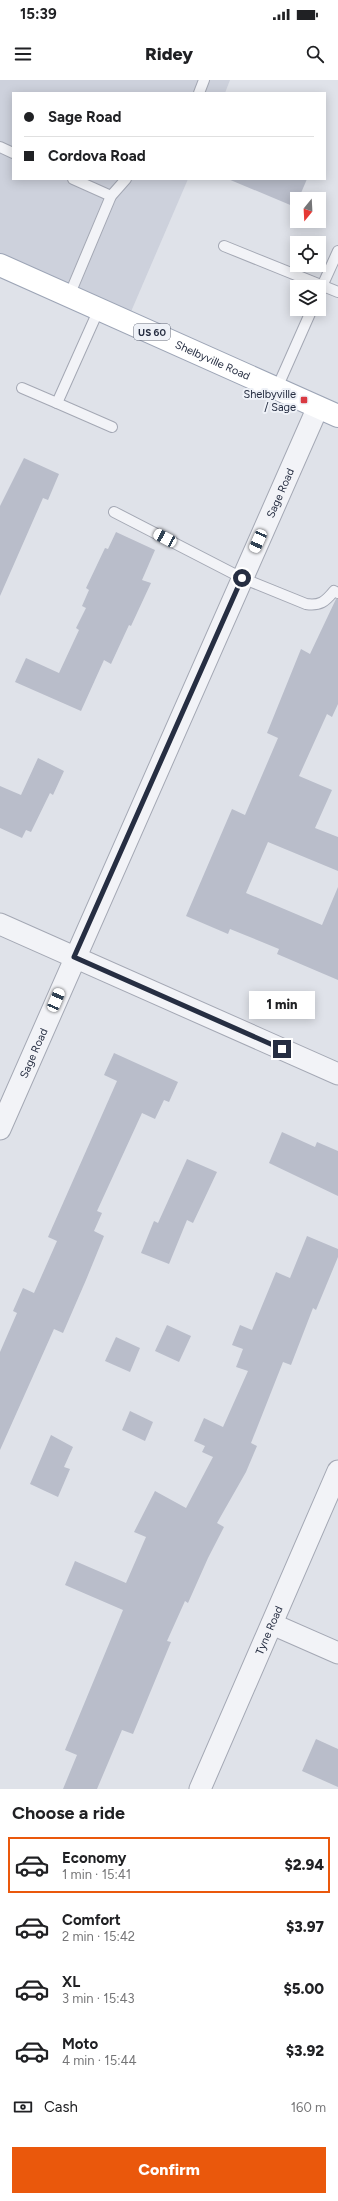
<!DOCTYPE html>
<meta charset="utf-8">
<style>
body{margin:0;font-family:Figtree,sans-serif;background:#f6f6f6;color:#202124;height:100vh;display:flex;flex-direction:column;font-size:15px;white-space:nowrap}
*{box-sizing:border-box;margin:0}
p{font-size:13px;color:#757577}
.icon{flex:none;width:22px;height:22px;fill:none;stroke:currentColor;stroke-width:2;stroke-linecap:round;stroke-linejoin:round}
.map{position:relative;height:1709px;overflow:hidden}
.details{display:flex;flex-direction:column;background:#fff;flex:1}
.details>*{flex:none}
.banner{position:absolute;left:12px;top:12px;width:314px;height:88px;border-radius:0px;box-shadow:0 2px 10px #0003;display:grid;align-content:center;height:88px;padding:0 12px;background:#fff}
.needle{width:26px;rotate:198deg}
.tools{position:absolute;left:290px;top:112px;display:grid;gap:8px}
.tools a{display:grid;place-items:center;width:36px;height:36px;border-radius:0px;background:#fff;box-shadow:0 2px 10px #0003;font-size:20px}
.end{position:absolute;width:18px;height:18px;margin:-9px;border:5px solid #262e42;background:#fff;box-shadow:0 0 0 2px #fff}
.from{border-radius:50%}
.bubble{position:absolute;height:28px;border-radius:0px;background:#fff;box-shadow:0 2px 10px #0003;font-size:13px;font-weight:800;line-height:28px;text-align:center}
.car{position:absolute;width:12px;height:24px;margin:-12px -6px;border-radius:5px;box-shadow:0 0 3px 1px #0007;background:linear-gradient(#fff 24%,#345 0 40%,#fff 0 76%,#345 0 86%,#fff 0)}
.banner b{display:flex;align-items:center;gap:14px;height:38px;font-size:15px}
.banner b+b{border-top:1px solid #e0e0e0}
.banner i{width:10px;height:10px;background:#202124}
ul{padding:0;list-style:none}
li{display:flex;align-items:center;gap:12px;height:56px;margin:0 8px 6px;padding:0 4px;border:2px solid transparent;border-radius:0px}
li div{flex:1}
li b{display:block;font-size:15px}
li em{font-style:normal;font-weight:800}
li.on{border-color:#ea580c}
li>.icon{width:36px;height:36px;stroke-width:1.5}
h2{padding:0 12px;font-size:18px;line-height:48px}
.pay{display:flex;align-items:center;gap:10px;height:44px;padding:0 12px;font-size:15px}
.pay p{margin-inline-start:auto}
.cta{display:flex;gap:8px;margin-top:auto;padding:8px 12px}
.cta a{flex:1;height:46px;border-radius:0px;background:#ea580c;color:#fff;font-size:16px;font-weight:800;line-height:46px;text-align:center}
.status{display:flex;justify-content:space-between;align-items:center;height:28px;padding:0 20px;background:#fff;direction:ltr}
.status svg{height:11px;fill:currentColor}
header{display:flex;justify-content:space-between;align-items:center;height:52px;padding:0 12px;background:#fff;font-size:18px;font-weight:800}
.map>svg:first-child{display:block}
.built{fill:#cdd1dc}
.building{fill:#b9bdca}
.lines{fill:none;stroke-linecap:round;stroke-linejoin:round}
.service-casing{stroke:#a4a8b4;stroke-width:12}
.minor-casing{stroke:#a4a8b4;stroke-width:23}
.primary-casing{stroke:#9da5b6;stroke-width:24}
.service{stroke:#f2f3f7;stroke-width:10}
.minor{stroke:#f2f3f7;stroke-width:21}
.primary{stroke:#fff;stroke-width:22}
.route{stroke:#262e42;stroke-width:5}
.poi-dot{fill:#d93941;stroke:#eef1f7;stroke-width:1.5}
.labels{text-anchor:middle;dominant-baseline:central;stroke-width:4;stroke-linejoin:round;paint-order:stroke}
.shield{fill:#eef1f7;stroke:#626878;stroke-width:1}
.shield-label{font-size:10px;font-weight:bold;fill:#262e42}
.street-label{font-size:11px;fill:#262e42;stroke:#eef1f7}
.poi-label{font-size:11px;fill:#262e42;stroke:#eef1f7;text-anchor:end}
</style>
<div class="status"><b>15:39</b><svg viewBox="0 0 49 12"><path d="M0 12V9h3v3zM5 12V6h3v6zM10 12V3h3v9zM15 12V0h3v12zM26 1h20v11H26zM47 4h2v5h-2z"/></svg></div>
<header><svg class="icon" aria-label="menu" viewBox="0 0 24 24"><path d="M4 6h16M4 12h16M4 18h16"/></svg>Ridey<svg class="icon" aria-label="search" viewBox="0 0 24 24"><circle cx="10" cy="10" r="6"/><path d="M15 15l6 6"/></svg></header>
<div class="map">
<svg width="338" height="1709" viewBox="0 0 338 1709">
<rect width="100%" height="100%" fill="#dfe2e9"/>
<!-- built -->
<polygon class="built" points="0,0 230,0 225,13 13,13 13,99 188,99 127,241 0,185"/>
<!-- building -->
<g class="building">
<polygon points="228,99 307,99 295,127"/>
<polygon points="24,378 59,394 48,420 43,418 0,516 0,426"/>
<polygon points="116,452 155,470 142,500 151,503 131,546 129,545 111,584 104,580 81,631 15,602 26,578 59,593 79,550 76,548 86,528 82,526 89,510 86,508 105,468 108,469"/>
<polygon points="336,519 338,519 338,624 332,637 327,634 299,696 332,710 315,748 338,757 338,791 268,762 246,813 322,845 338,807 338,900 277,874 279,869 230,849 228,854 186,836 232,729 245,735 278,658 267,653 301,569 310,574"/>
<polygon points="38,678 64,691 53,715 50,713 31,752 26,750 22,758 0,748 0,706 21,715"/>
<polygon points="114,973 178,1002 169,1022 164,1020 155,1039 142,1033 97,1131 102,1133 94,1151 104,1156 86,1200 63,1253 54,1249 0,1370 0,1272 17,1233 13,1231 23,1208 34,1213 57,1161 48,1157 117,1001 104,995"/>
<polygon points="282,1052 315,1067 317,1062 338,1071 338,1116 269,1083"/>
<polygon points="187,1079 217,1092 193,1143 187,1140 169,1184 141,1173 154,1141 158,1143"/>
<polygon points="307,1156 338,1169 338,1177 316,1230 313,1228 291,1285 283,1282 251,1363 257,1366 246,1392 217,1443 224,1447 208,1478 188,1523 185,1521 167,1561 171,1562 133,1654 122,1650 97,1709 63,1709 77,1675 65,1670 123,1530 65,1505 75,1481 126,1503 146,1457 134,1452 155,1411 186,1428 213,1377 202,1372 205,1366 194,1361 204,1338 223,1347 248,1291 236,1287 243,1269 232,1265 240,1245 252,1250 276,1192 290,1198"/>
<polygon points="167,1245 191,1256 179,1282 155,1271"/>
<polygon points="116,1257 140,1268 130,1292 105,1281"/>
<polygon points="130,1331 153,1342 145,1361 122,1350"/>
<polygon points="51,1355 73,1367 64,1387 70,1389 58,1417 30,1404"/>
<polygon points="316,1659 338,1669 338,1707 302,1691"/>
</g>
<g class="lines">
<defs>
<g id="service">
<polyline points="199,13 204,0"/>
<polyline points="0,67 13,73"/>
<polyline points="73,99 111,116"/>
<polyline points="224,166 338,212"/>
<polyline points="319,213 338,171"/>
<polyline points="69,216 111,116 126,99"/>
<polyline points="99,229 57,323 112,347"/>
<polyline points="22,308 57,323"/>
<polyline points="277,308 312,229"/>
<path d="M114 432 242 498 306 524C320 526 325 522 334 511L338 513"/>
</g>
<g id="minor">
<polyline points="0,844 338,994"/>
<path id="s1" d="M0 1049 318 327"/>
<polyline points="272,1544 338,1573"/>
<path id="s2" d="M200 1709 338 1391"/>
</g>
<g id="primary">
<path id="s3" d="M0 185 338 336"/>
</g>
</defs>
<!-- service casing -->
<use href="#service" class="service-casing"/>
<!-- minor casing -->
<use href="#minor" class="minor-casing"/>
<!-- primary casing -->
<use href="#primary" class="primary-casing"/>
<!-- service -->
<use href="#service" class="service"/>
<!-- minor -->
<use href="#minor" class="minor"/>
<!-- primary -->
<use href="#primary" class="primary"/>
</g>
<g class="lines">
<!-- route -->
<polyline class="route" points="242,498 74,877 282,969"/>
</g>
<!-- markers -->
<rect class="poi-dot" x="300" y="316" width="8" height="8" rx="2"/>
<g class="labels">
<!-- shield labels -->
<rect class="shield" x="134" y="244" width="36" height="16" rx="3"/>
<g class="shield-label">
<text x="152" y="252">US 60</text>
</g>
<!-- street labels -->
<g class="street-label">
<text stroke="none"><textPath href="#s3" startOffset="233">Shelbyville Road</textPath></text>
<text stroke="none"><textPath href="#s1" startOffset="695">Sage Road</textPath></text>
<text stroke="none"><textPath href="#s1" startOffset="83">Sage Road</textPath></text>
<text stroke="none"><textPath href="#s2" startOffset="173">Tyne Road</textPath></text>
</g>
<!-- poi labels -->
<g class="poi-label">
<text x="296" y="314">Shelbyville<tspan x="296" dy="13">/ Sage</tspan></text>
</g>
</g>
</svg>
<div class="tools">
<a><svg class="needle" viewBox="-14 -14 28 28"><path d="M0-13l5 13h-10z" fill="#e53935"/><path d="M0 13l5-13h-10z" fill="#757577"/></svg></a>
<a><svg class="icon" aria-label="locate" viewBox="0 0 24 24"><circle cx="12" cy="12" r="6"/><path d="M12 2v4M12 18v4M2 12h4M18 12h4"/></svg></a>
<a><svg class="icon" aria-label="layers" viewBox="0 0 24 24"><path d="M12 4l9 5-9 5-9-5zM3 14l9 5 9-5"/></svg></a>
</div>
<i class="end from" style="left:242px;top:498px"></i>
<i class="end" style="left:282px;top:969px"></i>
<div class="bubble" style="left:249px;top:911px;width:66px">1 min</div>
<i class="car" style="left:165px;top:458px;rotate:298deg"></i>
<i class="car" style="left:258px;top:461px;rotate:204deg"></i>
<i class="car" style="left:56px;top:920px;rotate:23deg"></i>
<div class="banner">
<b><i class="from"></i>Sage Road</b>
<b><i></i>Cordova Road</b>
</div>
</div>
<section class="details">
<h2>Choose a ride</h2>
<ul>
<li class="on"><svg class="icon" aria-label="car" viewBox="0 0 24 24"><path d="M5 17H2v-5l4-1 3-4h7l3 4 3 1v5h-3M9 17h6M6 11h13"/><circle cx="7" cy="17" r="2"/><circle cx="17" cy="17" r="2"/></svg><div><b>Economy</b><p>1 min · 15:41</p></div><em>$2.94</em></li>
<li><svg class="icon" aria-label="car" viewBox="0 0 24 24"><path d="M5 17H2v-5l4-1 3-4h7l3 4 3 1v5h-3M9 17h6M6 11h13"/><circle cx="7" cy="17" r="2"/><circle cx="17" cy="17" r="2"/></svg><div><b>Comfort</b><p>2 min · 15:42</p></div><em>$3.97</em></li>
<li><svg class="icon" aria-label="car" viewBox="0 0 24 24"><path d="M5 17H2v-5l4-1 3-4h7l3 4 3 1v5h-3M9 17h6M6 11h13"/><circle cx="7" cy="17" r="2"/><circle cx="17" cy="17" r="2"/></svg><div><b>XL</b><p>3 min · 15:43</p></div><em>$5.00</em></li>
<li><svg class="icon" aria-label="car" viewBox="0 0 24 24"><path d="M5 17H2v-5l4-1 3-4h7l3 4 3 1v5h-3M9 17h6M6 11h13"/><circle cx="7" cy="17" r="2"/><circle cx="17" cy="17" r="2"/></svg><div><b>Moto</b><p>4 min · 15:44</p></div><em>$3.92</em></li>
</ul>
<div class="pay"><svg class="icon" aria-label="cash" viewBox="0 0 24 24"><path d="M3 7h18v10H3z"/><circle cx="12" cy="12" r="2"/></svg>Cash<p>160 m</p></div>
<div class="cta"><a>Confirm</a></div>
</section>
